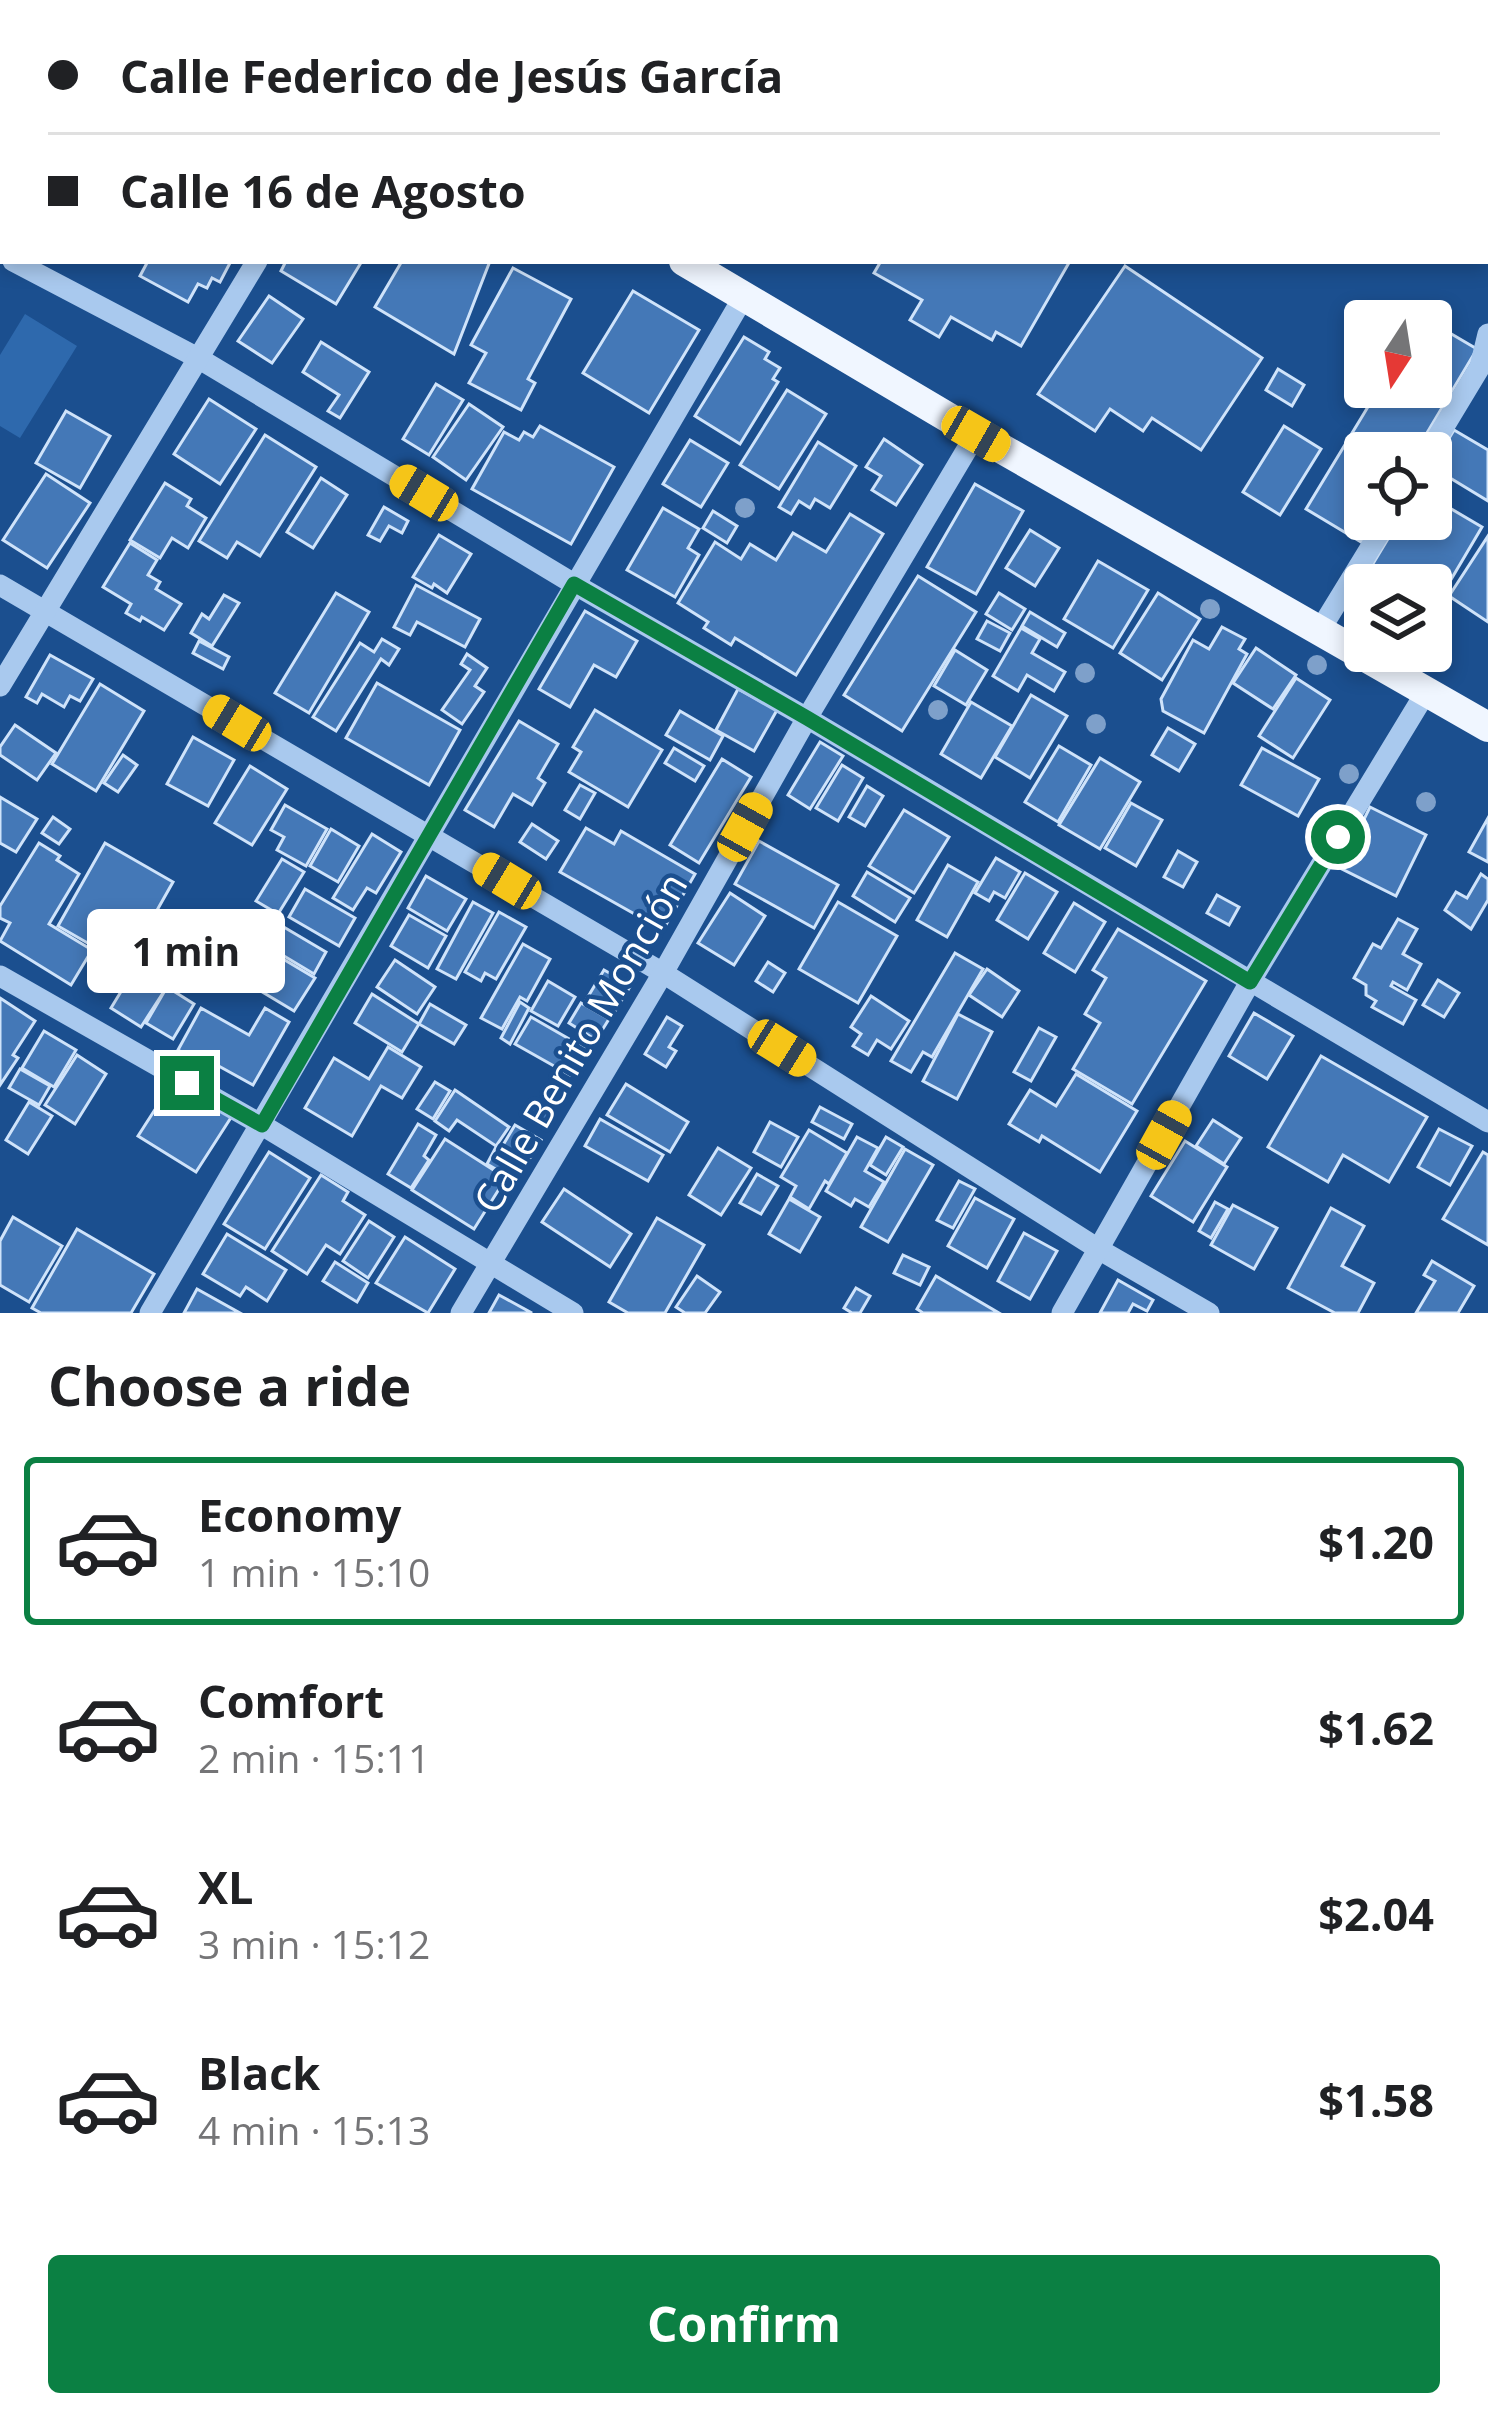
<!DOCTYPE html>
<meta charset="utf-8">
<style>
body{margin:0;font-family:"Open Sans",sans-serif;background:#f6f6f6;color:#202124;height:100vh;display:flex;flex-direction:column;font-size:45px;white-space:nowrap}
*{box-sizing:border-box;margin:0}
p{font-size:39px;color:#757577}
.icon{flex:none;width:66px;height:66px;fill:none;stroke:currentColor;stroke-width:2;stroke-linecap:round;stroke-linejoin:round}
.map{position:relative;height:1313px;overflow:hidden}
.panel{display:flex;flex-direction:column;background:#fff;flex:1}
.panel>*{flex:none}
.banner{position:absolute;left:0px;top:0px;width:1488px;height:264px;box-shadow:0 6px 18px #0003;display:grid;align-content:center;height:264px;padding:0 48px;background:#fff}
.needle{width:78px;rotate:192deg}
.controls{position:absolute;left:1344px;top:300px;display:grid;gap:24px}
.controls a{display:grid;place-items:center;width:108px;height:108px;border-radius:12px;background:#fff;box-shadow:0 6px 18px #0003;font-size:60px}
.end{position:absolute;width:54px;height:54px;margin:-27px;border:15px solid #0b8043;background:#fff;box-shadow:0 0 0 6px #fff}
.from{border-radius:50%}
.bubble{position:absolute;height:84px;border-radius:12px;background:#fff;box-shadow:0 6px 18px #0003;font-size:39px;font-weight:700;line-height:84px;text-align:center}
.car{position:absolute;width:36px;height:72px;margin:-36px -18px;border-radius:15px;box-shadow:0 0 9px 3px #0007;background:linear-gradient(#f5c518 24%,#345 0 40%,#f5c518 0 76%,#345 0 86%,#f5c518 0)}
.banner b{display:flex;align-items:center;gap:42px;height:114px;font-size:45px}
.banner b+b{border-top:3px solid #e0e0e0}
.banner i{width:30px;height:30px;background:#202124}
ul{padding:0;list-style:none}
li{display:flex;align-items:center;gap:36px;height:168px;margin:0 24px 18px;padding:0 24px;border:6px solid transparent;border-radius:12px}
li div{flex:1}
li b{display:block;font-size:45px}
li em{font-style:normal;font-weight:700}
li.active{border-color:#0b8043}
li>.icon{width:108px;height:108px;stroke-width:1.5}
h2{padding:0 48px;font-size:54px;line-height:144px}
.primary-button{display:flex;gap:24px;margin-top:auto;padding:24px 48px}
.primary-button a{flex:1;height:138px;border-radius:12px;background:#0b8043;color:#fff;font-size:48px;font-weight:700;line-height:138px;text-align:center}
.map>svg:first-child{display:block}
.green{fill:#2e69ad}
.building{fill:#4478b7;stroke:#cfe3fa;stroke-width:3}
.lines{fill:none;stroke-linecap:round;stroke-linejoin:round}
.minor{stroke:#a9c9ee;stroke-width:21}
.major{stroke:#f0f6ff;stroke-width:30}
.tree{fill:#7ea0ca}
.route{stroke:#0b8043;stroke-width:15}
.labels{text-anchor:middle;dominant-baseline:central;stroke-width:9;stroke-linejoin:round;paint-order:stroke}
.street-label{font-size:39px;fill:#fff;stroke:#1b4f8f}
</style>
<div class="map">
<svg width="1488" height="1313" viewBox="0 0 1488 1313">
<rect width="100%" height="100%" fill="#1b4f8f"/>
<!-- green -->
<polygon class="green" points="25,314 77,346 20,438 0,426 0,355"/>
<!-- building -->
<g class="building">
<polygon points="148,261 231,261 220,282 212,278 207,288 198,284 188,302 140,276"/>
<polygon points="286,261 362,261 336,304 281,271"/>
<polygon points="402,261 490,261 454,354 375,307"/>
<polygon points="881,261 1070,261 1021,346 996,332 992,340 951,317 939,337 910,320 922,300 874,273"/>
<polygon points="1125,266 1262,358 1201,450 1152,418 1143,431 1110,409 1095,431 1038,394"/>
<polygon points="513,268 571,299 528,379 535,383 521,410 469,383 486,353 471,345"/>
<polygon points="633,291 699,330 649,413 583,373"/>
<polygon points="269,296 303,319 272,363 238,341"/>
<polygon points="1431,322 1477,349 1415,453 1365,453 1365,519 1375,519 1361,542 1306,509 1380,387 1431,387"/>
<polygon points="744,337 769,352 765,359 780,368 773,379 778,382 740,444 695,416"/>
<polygon points="321,342 369,372 340,418 328,411 339,395 303,372"/>
<polygon points="1278,369 1304,385 1292,406 1266,390"/>
<polygon points="436,384 463,400 429,455 403,439"/>
<polygon points="787,390 826,414 779,489 740,465"/>
<polygon points="209,399 256,429 220,484 174,454"/>
<polygon points="469,404 503,427 466,480 433,457"/>
<polygon points="66,411 110,436 80,488 36,463"/>
<polygon points="540,426 614,467 571,544 472,489 504,432 519,440 524,432 533,437"/>
<polygon points="1284,426 1321,449 1280,515 1243,492"/>
<polygon points="1454,430 1488,450 1488,501 1432,467"/>
<polygon points="265,435 316,467 260,556 237,542 227,558 199,541"/>
<polygon points="884,439 922,465 896,505 872,490 881,476 866,467"/>
<polygon points="690,440 728,463 701,507 663,484"/>
<polygon points="818,442 856,466 830,508 815,499 810,508 799,501 791,514 779,507"/>
<polygon points="46,474 90,503 47,568 3,540"/>
<polygon points="321,478 347,495 313,548 287,532"/>
<polygon points="165,483 191,499 187,506 206,518 188,548 172,538 160,558 130,540"/>
<polygon points="975,484 1023,511 976,594 927,567"/>
<polygon points="1431,497 1482,527 1436,605 1431,602 1431,585 1402,585 1371,567 1400,519 1431,519"/>
<polygon points="384,507 408,521 402,533 389,526 380,541 368,535"/>
<polygon points="663,508 699,529 688,548 699,555 675,597 627,570"/>
<polygon points="713,511 737,526 727,543 703,528"/>
<polygon points="850,514 883,534 796,675 735,638 731,645 704,628 708,622 678,603 715,542 741,559 750,544 776,560 793,533 826,552"/>
<polygon points="1030,530 1059,548 1035,586 1006,568"/>
<polygon points="439,535 471,554 447,593 434,584 432,588 413,577"/>
<polygon points="1488,536 1488,622 1449,596"/>
<polygon points="130,543 157,560 148,575 160,582 156,589 181,604 164,630 142,617 140,621 126,613 131,604 103,587"/>
<polygon points="1098,561 1148,590 1113,648 1064,619"/>
<polygon points="918,576 976,612 902,731 844,695"/>
<polygon points="416,585 480,619 465,647 417,622 410,635 394,627"/>
<polygon points="336,593 369,612 309,713 275,693"/>
<polygon points="999,593 1025,609 1012,630 986,614"/>
<polygon points="1158,593 1200,619 1162,680 1120,653"/>
<polygon points="224,595 239,603 212,646 191,633 202,614 209,619"/>
<polygon points="585,611 637,641 616,677 594,665 570,707 539,689"/>
<polygon points="1030,612 1065,633 1057,647 1022,626"/>
<polygon points="987,621 1010,633 1000,651 977,639"/>
<polygon points="1222,627 1245,639 1239,649 1247,654 1204,733 1163,711 1161,699 1193,640 1209,649"/>
<polygon points="1021,628 1040,639 1032,653 1065,672 1054,691 1027,675 1018,691 993,676"/>
<polygon points="382,639 399,649 389,665 381,659 336,731 313,717 360,643 374,652"/>
<polygon points="199,641 229,657 223,669 193,653"/>
<polygon points="1256,648 1296,675 1273,709 1233,683"/>
<polygon points="955,650 987,670 966,705 934,686"/>
<polygon points="467,654 487,668 475,686 484,692 462,724 442,710 470,670 461,664"/>
<polygon points="50,655 93,679 80,701 70,696 64,707 42,694 37,703 26,697"/>
<polygon points="1296,678 1330,700 1293,758 1259,736"/>
<polygon points="377,683 460,730 429,785 346,738"/>
<polygon points="100,684 144,711 96,791 52,764"/>
<polygon points="738,689 777,710 754,751 716,730"/>
<polygon points="1031,695 1067,716 1030,778 995,757"/>
<polygon points="971,702 1012,726 981,778 941,754"/>
<polygon points="595,710 662,750 628,807 569,772 581,752 573,747"/>
<polygon points="680,711 723,736 710,760 666,735"/>
<polygon points="519,721 558,744 538,778 545,783 532,805 513,794 494,827 465,810"/>
<polygon points="15,725 56,753 37,780 0,755 0,747"/>
<polygon points="1168,728 1195,744 1179,771 1152,755"/>
<polygon points="193,737 234,760 208,806 167,784"/>
<polygon points="820,742 843,756 810,809 788,795"/>
<polygon points="1059,746 1091,765 1058,822 1025,802"/>
<polygon points="674,748 704,766 695,781 665,763"/>
<polygon points="1262,748 1319,779 1298,816 1241,785"/>
<polygon points="123,755 137,765 118,792 104,783"/>
<polygon points="1100,758 1140,782 1100,849 1059,825"/>
<polygon points="722,759 751,777 699,863 670,845"/>
<polygon points="842,765 863,778 838,821 816,808"/>
<polygon points="250,766 287,789 252,845 215,823"/>
<polygon points="580,785 595,793 580,819 565,810"/>
<polygon points="867,786 883,796 865,826 849,817"/>
<polygon points="0,797 37,819 16,852 0,843"/>
<polygon points="1131,803 1162,820 1136,866 1105,848"/>
<polygon points="285,805 327,829 306,866 277,850 284,837 271,830"/>
<polygon points="1370,807 1426,835 1396,896 1340,868"/>
<polygon points="904,810 949,837 914,893 869,866"/>
<polygon points="53,817 70,829 59,844 42,833"/>
<polygon points="1488,818 1488,862 1469,852"/>
<polygon points="532,824 558,841 546,859 520,842"/>
<polygon points="586,828 614,844 621,831 695,874 663,930 560,872"/>
<polygon points="331,829 359,846 338,882 310,866"/>
<polygon points="372,834 401,852 376,893 367,888 353,910 333,898"/>
<polygon points="759,841 838,885 814,928 735,884"/>
<polygon points="39,843 60,856 57,860 79,874 49,924 92,950 71,985 0,941 10,923 0,918 0,906"/>
<polygon points="105,843 173,882 126,965 58,926"/>
<polygon points="1178,851 1197,862 1183,887 1164,877"/>
<polygon points="996,858 1020,872 1005,898 994,892 989,901 975,893"/>
<polygon points="282,859 304,872 278,914 256,901"/>
<polygon points="948,865 978,882 947,937 917,920"/>
<polygon points="867,872 910,898 895,922 853,896"/>
<polygon points="1025,873 1057,892 1028,939 997,920"/>
<polygon points="1481,874 1488,879 1488,900 1471,929 1445,910 1456,892 1467,898"/>
<polygon points="426,876 466,899 447,931 408,908"/>
<polygon points="305,889 355,918 339,946 289,917"/>
<polygon points="730,893 765,916 734,965 698,943"/>
<polygon points="1217,895 1239,907 1229,925 1207,913"/>
<polygon points="473,902 493,913 456,979 437,969"/>
<polygon points="838,902 897,936 858,1003 799,969"/>
<polygon points="1074,903 1105,922 1075,972 1044,953"/>
<polygon points="499,912 526,927 496,979 485,973 481,981 465,972"/>
<polygon points="409,915 446,936 428,968 391,946"/>
<polygon points="1398,919 1417,929 1403,954 1421,964 1407,990 1393,982 1391,986 1416,1000 1403,1024 1372,1007 1376,1001 1366,995 1366,985 1354,978 1373,944 1381,948"/>
<polygon points="282,926 326,952 314,974 269,947"/>
<polygon points="1118,929 1206,981 1132,1104 1073,1069 1100,1023 1085,1014 1106,978 1093,970"/>
<polygon points="241,934 315,978 294,1011 221,967"/>
<polygon points="523,944 550,959 527,1001 520,997 502,1029 481,1018"/>
<polygon points="955,953 983,969 932,1057 923,1052 911,1072 891,1061"/>
<polygon points="395,960 435,987 417,1014 377,987"/>
<polygon points="139,962 170,982 141,1027 111,1008"/>
<polygon points="768,962 785,973 773,992 756,981"/>
<polygon points="987,969 1019,991 1002,1017 969,995"/>
<polygon points="604,970 631,985 612,1016 586,1000"/>
<polygon points="1438,980 1459,993 1444,1017 1423,1005"/>
<polygon points="548,981 575,997 558,1026 531,1011"/>
<polygon points="167,987 194,1004 173,1039 146,1023"/>
<polygon points="372,994 419,1024 402,1052 355,1023"/>
<polygon points="871,996 909,1021 891,1049 877,1040 868,1055 853,1046 861,1034 851,1027"/>
<polygon points="0,998 35,1021 13,1055 18,1058 0,1085"/>
<polygon points="520,1002 529,1008 510,1044 501,1038"/>
<polygon points="581,1003 609,1019 596,1040 569,1023"/>
<polygon points="430,1004 466,1025 454,1044 419,1024"/>
<polygon points="201,1008 249,1035 265,1008 289,1022 253,1085 206,1059 201,1063 178,1050"/>
<polygon points="1254,1013 1293,1036 1267,1079 1229,1056"/>
<polygon points="958,1014 992,1032 957,1099 923,1081"/>
<polygon points="531,1017 585,1048 570,1075 515,1044"/>
<polygon points="667,1017 682,1026 669,1047 676,1051 666,1067 645,1054"/>
<polygon points="1039,1028 1056,1037 1031,1081 1014,1072"/>
<polygon points="44,1031 76,1050 54,1087 22,1068"/>
<polygon points="388,1047 421,1067 402,1098 381,1086 352,1136 305,1108 334,1058 369,1079"/>
<polygon points="77,1055 106,1074 75,1124 45,1105"/>
<polygon points="1321,1056 1427,1117 1389,1182 1343,1155 1328,1182 1268,1147"/>
<polygon points="20,1069 50,1086 39,1105 9,1088"/>
<polygon points="1076,1074 1137,1111 1100,1172 1042,1136 1039,1142 1009,1124 1030,1090 1056,1106"/>
<polygon points="174,1080 232,1116 196,1172 138,1136"/>
<polygon points="435,1082 450,1091 433,1119 417,1109"/>
<polygon points="626,1084 688,1122 670,1152 607,1115"/>
<polygon points="455,1090 509,1127 496,1146 457,1120 449,1131 435,1121"/>
<polygon points="29,1102 52,1116 28,1154 6,1140"/>
<polygon points="537,1102 555,1113 545,1128 527,1117"/>
<polygon points="820,1107 852,1124 844,1139 812,1122"/>
<polygon points="600,1119 663,1155 648,1181 585,1146"/>
<polygon points="1213,1120 1241,1138 1224,1164 1196,1146"/>
<polygon points="770,1122 798,1137 781,1167 754,1152"/>
<polygon points="418,1124 436,1135 424,1156 429,1160 411,1188 388,1174"/>
<polygon points="515,1125 541,1140 516,1181 487,1164 496,1147 500,1150"/>
<polygon points="1439,1129 1472,1146 1450,1185 1418,1167"/>
<polygon points="809,1130 847,1153 829,1184 825,1181 809,1209 790,1197 796,1186 781,1177"/>
<polygon points="857,1137 878,1148 865,1171 884,1182 869,1207 855,1199 851,1206 826,1191"/>
<polygon points="886,1137 903,1147 886,1175 870,1165"/>
<polygon points="445,1139 506,1178 474,1229 412,1190"/>
<polygon points="1185,1141 1227,1167 1193,1222 1151,1196"/>
<polygon points="718,1148 751,1168 721,1215 689,1195"/>
<polygon points="905,1149 933,1165 888,1242 861,1227"/>
<polygon points="269,1152 310,1178 265,1249 224,1224"/>
<polygon points="1483,1152 1488,1155 1488,1245 1443,1219"/>
<polygon points="757,1174 778,1186 761,1214 740,1203"/>
<polygon points="321,1175 348,1192 343,1201 365,1215 340,1254 326,1245 307,1274 272,1251"/>
<polygon points="959,1181 975,1189 953,1228 937,1220"/>
<polygon points="564,1189 631,1234 610,1267 542,1222"/>
<polygon points="975,1198 1014,1219 987,1268 948,1246"/>
<polygon points="789,1199 820,1217 800,1252 769,1234"/>
<polygon points="1215,1202 1228,1209 1211,1238 1199,1231"/>
<polygon points="1233,1205 1277,1228 1254,1269 1211,1245"/>
<polygon points="1331,1208 1364,1226 1342,1266 1374,1283 1358,1313 1335,1313 1288,1288"/>
<polygon points="13,1217 62,1246 29,1302 0,1285 0,1241"/>
<polygon points="657,1218 704,1245 665,1313 628,1313 609,1302"/>
<polygon points="369,1221 394,1237 368,1278 343,1261"/>
<polygon points="77,1229 154,1274 131,1313 41,1313 32,1308"/>
<polygon points="1024,1233 1057,1251 1030,1299 998,1281"/>
<polygon points="227,1234 286,1270 267,1301 246,1287 240,1296 203,1274"/>
<polygon points="405,1237 455,1269 428,1313 376,1283"/>
<polygon points="903,1255 929,1267 920,1285 894,1273"/>
<polygon points="1432,1261 1474,1286 1458,1313 1416,1313 1435,1281 1424,1275"/>
<polygon points="335,1262 368,1283 357,1302 323,1281"/>
<polygon points="697,1276 720,1292 705,1313 685,1313 676,1307"/>
<polygon points="936,1276 999,1313 923,1313 917,1309"/>
<polygon points="1118,1280 1153,1300 1147,1311 1133,1304 1128,1313 1100,1313"/>
<polygon points="856,1288 870,1296 860,1313 852,1313 844,1308"/>
<polygon points="197,1289 240,1313 184,1313"/>
<polygon points="499,1295 532,1313 489,1313"/>
</g>
<g class="lines">
<!-- minor -->
<g class="minor">
<polyline points="1039,3 1040,0"/>
<polyline points="1343,3 1344,0"/>
<polyline points="13,261 198,358 574,584 807,718 1488,1122"/>
<polyline points="1428,453 1480,367 1488,334"/>
<polyline points="0,585 663,973 1100,1250 1209,1313"/>
<polyline points="1320,630 1388,519"/>
<polyline points="0,686 257,261"/>
<polyline points="0,976 262,1125 573,1313"/>
<polyline points="150,1313 744,296"/>
<polyline points="461,1313 663,973 807,718 976,434"/>
<polyline points="1062,1313 1250,982 1426,692"/>
</g>
<!-- major -->
<g class="major">
<polyline points="234,0 239,3"/>
<polyline points="684,261 976,434 1488,727"/>
</g>
</g>
<!-- trees -->
<g class="tree">
<circle cx="745" cy="508" r="10"/>
<circle cx="1210" cy="609" r="10"/>
<circle cx="1317" cy="665" r="10"/>
<circle cx="1085" cy="673" r="10"/>
<circle cx="938" cy="710" r="10"/>
<circle cx="1096" cy="724" r="10"/>
<circle cx="1349" cy="774" r="10"/>
<circle cx="1426" cy="802" r="10"/>
</g>
<g class="lines">
<!-- route -->
<polyline class="route" points="187,1083 262,1125 574,584 807,718 1250,982 1338,837"/>
</g>
<g class="labels">
<!-- street labels -->
<g class="street-label">
<text transform="translate(579 1042) rotate(-60)">Calle Benito Monción</text>
</g>
</g>
</svg>
<div class="controls">
<a><svg class="needle" viewBox="-14 -14 28 28"><path d="M0-13l5 13h-10z" fill="#e53935"/><path d="M0 13l5-13h-10z" fill="#757577"/></svg></a>
<a><svg class="icon" aria-label="locate" viewBox="0 0 24 24"><circle cx="12" cy="12" r="6"/><path d="M12 2v4M12 18v4M2 12h4M18 12h4"/></svg></a>
<a><svg class="icon" aria-label="layers" viewBox="0 0 24 24"><path d="M12 4l9 5-9 5-9-5zM3 14l9 5 9-5"/></svg></a>
</div>
<i class="end from" style="left:1338px;top:837px"></i>
<i class="end" style="left:187px;top:1083px"></i>
<div class="bubble" style="left:87px;top:909px;width:198px">1 min</div>
<i class="car" style="left:976px;top:434px;rotate:120deg"></i>
<i class="car" style="left:424px;top:493px;rotate:301deg"></i>
<i class="car" style="left:237px;top:723px;rotate:301deg"></i>
<i class="car" style="left:745px;top:827px;rotate:29deg"></i>
<i class="car" style="left:507px;top:881px;rotate:301deg"></i>
<i class="car" style="left:782px;top:1048px;rotate:122deg"></i>
<i class="car" style="left:1164px;top:1135px;rotate:29deg"></i>
<div class="banner">
<b><i class="from"></i>Calle Federico de Jesús García</b>
<b><i></i>Calle 16 de Agosto</b>
</div>
</div>
<section class="panel">
<h2>Choose a ride</h2>
<ul>
<li class="active"><svg class="icon" aria-label="car" viewBox="0 0 24 24"><path d="M5 17H2v-5l4-1 3-4h7l3 4 3 1v5h-3M9 17h6M6 11h13"/><circle cx="7" cy="17" r="2"/><circle cx="17" cy="17" r="2"/></svg><div><b>Economy</b><p>1 min · 15:10</p></div><em>$1.20</em></li>
<li><svg class="icon" aria-label="car" viewBox="0 0 24 24"><path d="M5 17H2v-5l4-1 3-4h7l3 4 3 1v5h-3M9 17h6M6 11h13"/><circle cx="7" cy="17" r="2"/><circle cx="17" cy="17" r="2"/></svg><div><b>Comfort</b><p>2 min · 15:11</p></div><em>$1.62</em></li>
<li><svg class="icon" aria-label="car" viewBox="0 0 24 24"><path d="M5 17H2v-5l4-1 3-4h7l3 4 3 1v5h-3M9 17h6M6 11h13"/><circle cx="7" cy="17" r="2"/><circle cx="17" cy="17" r="2"/></svg><div><b>XL</b><p>3 min · 15:12</p></div><em>$2.04</em></li>
<li><svg class="icon" aria-label="car" viewBox="0 0 24 24"><path d="M5 17H2v-5l4-1 3-4h7l3 4 3 1v5h-3M9 17h6M6 11h13"/><circle cx="7" cy="17" r="2"/><circle cx="17" cy="17" r="2"/></svg><div><b>Black</b><p>4 min · 15:13</p></div><em>$1.58</em></li>
</ul>
<div class="primary-button"><a>Confirm</a></div>
</section>
